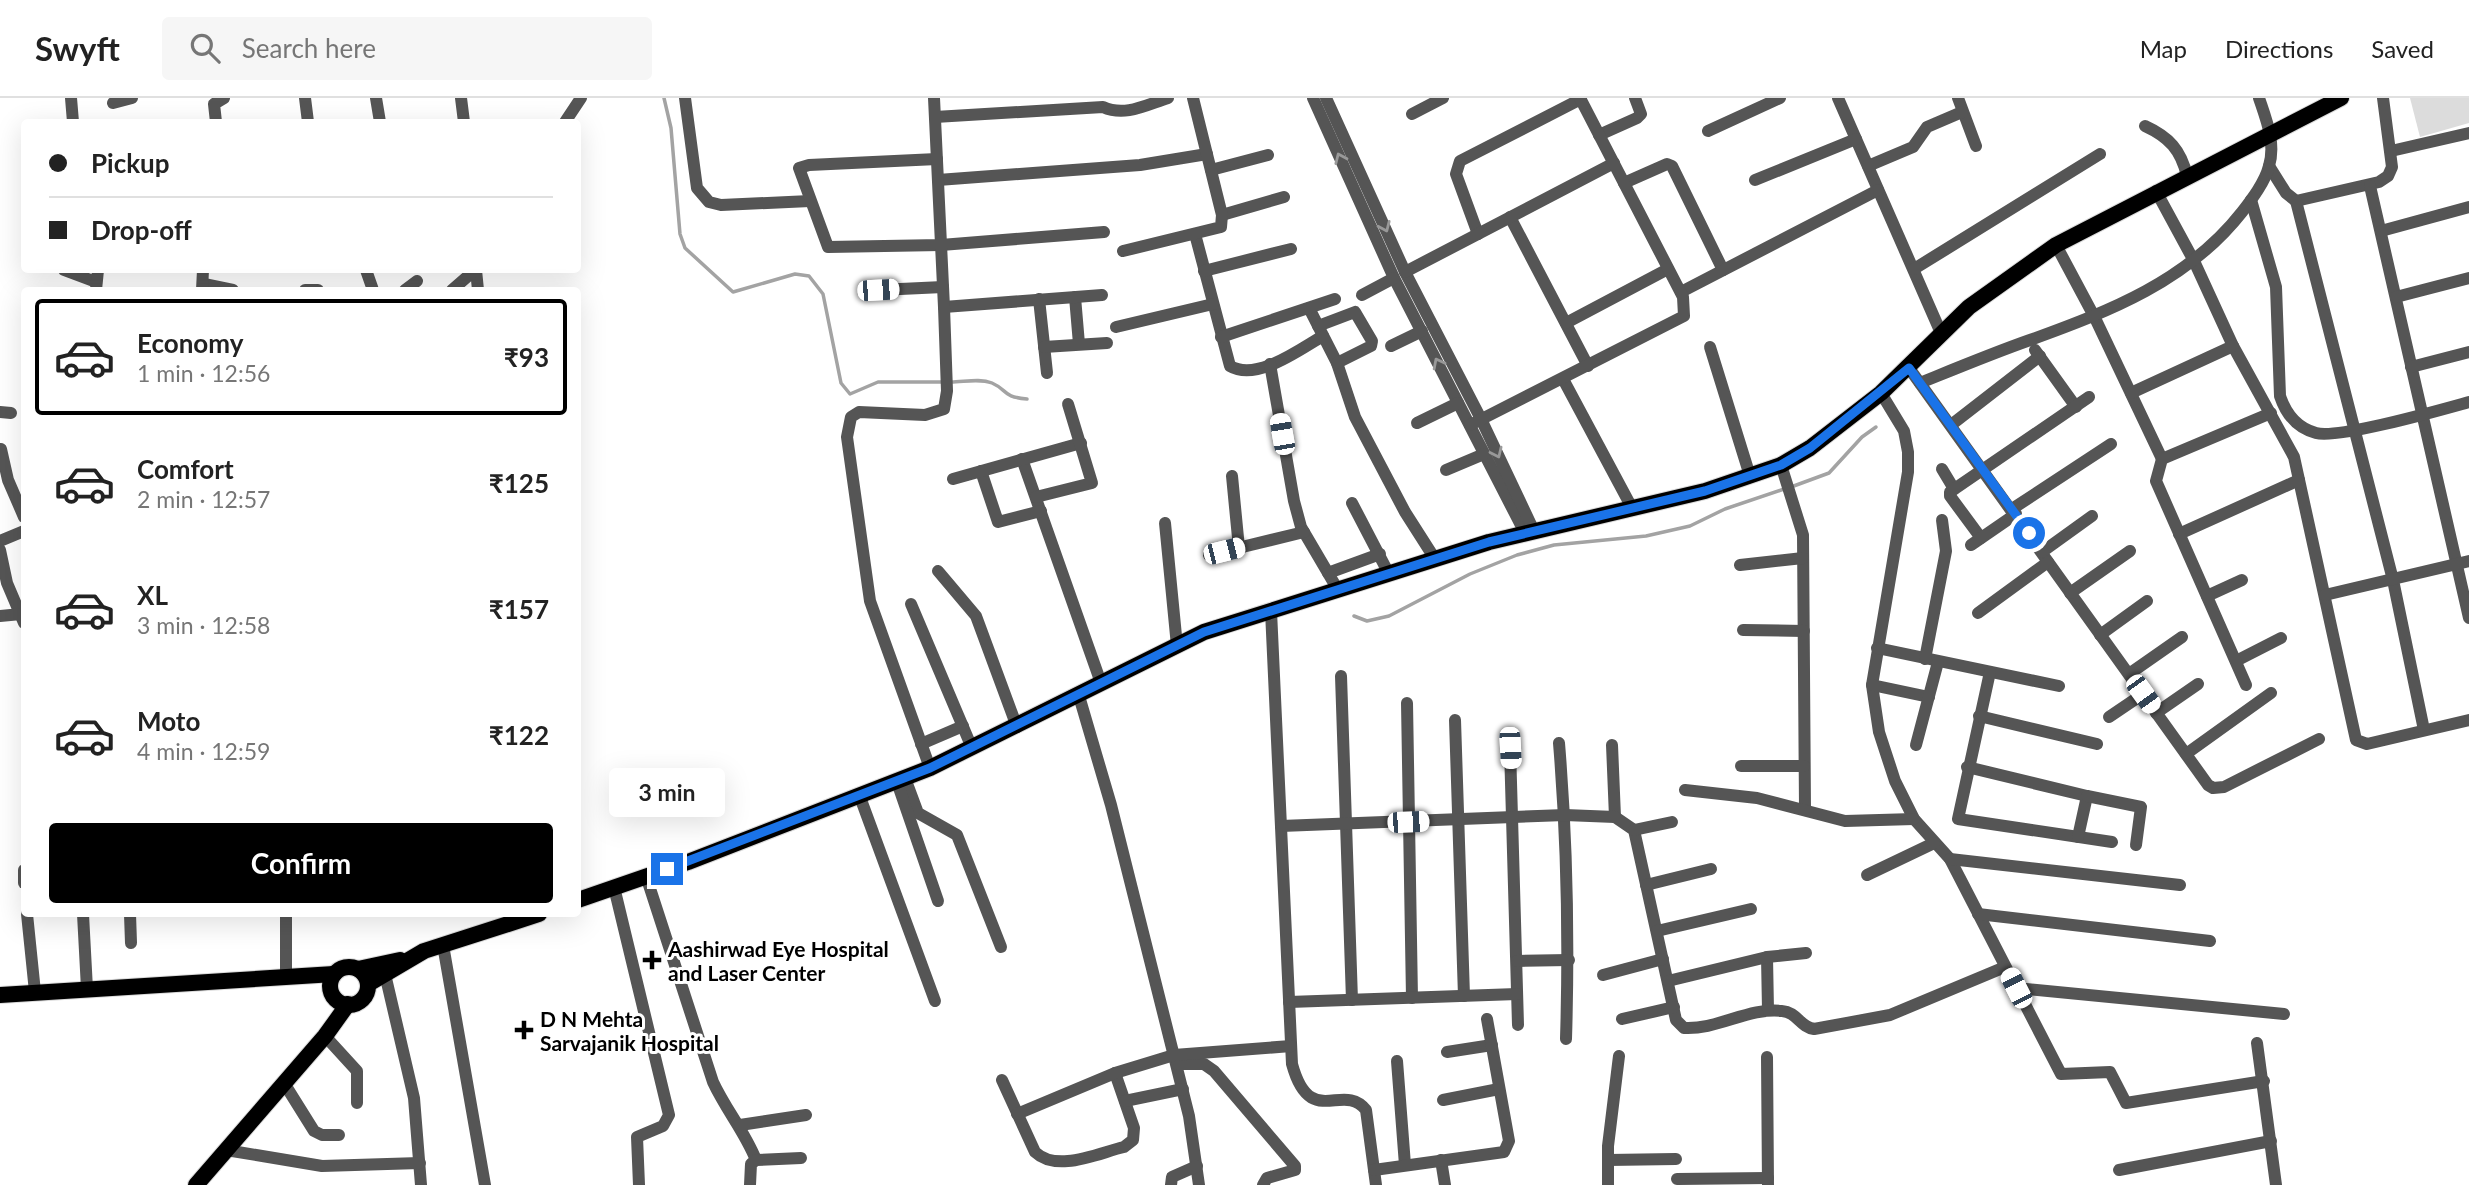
<!DOCTYPE html>
<meta charset="utf-8">
<style>
body{margin:0;font-family:Lato,sans-serif;background:#f6f6f6;color:#222;height:100vh;display:flex;flex-direction:column;font-size:26px;white-space:nowrap}
*{box-sizing:border-box;margin:0}
p{font-size:23px;color:#767676}
.icon{flex:none;width:38px;height:38px;fill:none;stroke:currentColor;stroke-width:2;stroke-linecap:round;stroke-linejoin:round}
.map{position:relative;flex:1;overflow:hidden}
.sheet{position:absolute;left:21px;top:189px;width:560px;height:630px;display:flex;flex-direction:column;background:#fff;border-radius:7px;box-shadow:0 7px 28px #0002}
.sheet>*{flex:none}
.banner{position:absolute;left:21px;top:21px;width:560px;height:154px;border-radius:7px;box-shadow:0 7px 28px #0002;display:grid;align-content:center;height:154px;padding:0 28px;background:#fff}
.end{position:absolute;width:32px;height:32px;margin:-16px;border:9px solid #1a73e8;background:#fff;box-shadow:0 0 0 4px #fff}
.from{border-radius:50%}
.bubble{position:absolute;height:49px;border-radius:7px;background:#fff;box-shadow:0 7px 28px #0002;font-size:23px;font-weight:700;line-height:49px;text-align:center}
.car{position:absolute;width:21px;height:42px;margin:-21px -10px;border-radius:9px;box-shadow:0 0 5px 2px #0007;background:linear-gradient(#fff 24%,#345 0 40%,#fff 0 76%,#345 0 86%,#fff 0)}
.banner b{display:flex;align-items:center;gap:24px;height:66px;font-size:26px}
.banner b+b{border-top:2px solid #e0e0e0}
.banner i{width:18px;height:18px;background:#222}
ul{padding:12px 0 0;list-style:none}
li{display:flex;align-items:center;gap:21px;height:116px;margin:0 14px 10px;padding:0 14px;border:4px solid transparent;border-radius:7px}
li div{flex:1}
li b{display:block;font-size:26px}
li em{font-style:normal;font-weight:700}
li.active{border-color:#000}
li>.icon{width:63px;height:63px;stroke-width:1.5}
.cta{display:flex;gap:14px;margin-top:auto;padding:14px 28px}
.cta a{flex:1;height:80px;border-radius:7px;background:#000;color:#fff;font-size:28px;font-weight:700;line-height:80px;text-align:center}
header{display:flex;align-items:center;gap:42px;box-sizing:border-box;height:98px;padding:0 35px;background:#fff;border-bottom:2px solid #e0e0e0}
header strong{font-size:33px}
nav{display:flex;gap:38px;margin-inline-start:auto;font-size:24px}
.search{width:490px;height:63px;background:#f6f6f6;display:flex;align-items:center;gap:18px;box-sizing:border-box;padding:0 24px;border-radius:7px;color:#767676;font-size:26px}
.map>svg:first-child{display:block}
.green{fill:#dcdcdc}
.lines{fill:none;stroke-linecap:round;stroke-linejoin:round}
.stream{stroke:#a3a3a3;stroke-width:3.5}
.major-casing{stroke:#dbdbdb;stroke-width:18}
.minor{stroke:#555;stroke-width:12}
.major{stroke:#000;stroke-width:16}
.oneway{stroke:#999}
.route{stroke:#1a73e8;stroke-width:9}
.poi-dot{fill:#000;stroke:#fff;stroke-width:2.5}
.labels{text-anchor:middle;dominant-baseline:central;stroke-width:6;stroke-linejoin:round;paint-order:stroke}
.poi-label{font-size:21px;font-weight:bold;fill:#000;stroke:#fff;text-anchor:start}
</style>
<header>
<strong>Swyft</strong>
<div class="search"><svg class="icon" aria-label="search" viewBox="0 0 24 24"><circle cx="10" cy="10" r="6"/><path d="M15 15l6 6"/></svg>Search here</div>
<nav><a>Map</a><a>Directions</a><a>Saved</a></nav>
</header>
<div class="map">
<svg width="2469" height="1087" viewBox="0 0 2469 1087">
<rect width="100%" height="100%" fill="#fff"/>
<!-- green -->
<polygon class="green" points="2410,0 2469,0 2469,25 2420,39"/>
<g class="lines">
<!-- stream -->
<g class="stream">
<polyline points="664,0 671,30 680,136 685,150 733,194 795,176 809,178 823,196 841,285 850,296 878,284 944,284"/>
<path d="M951 284C964 284 980 280 992 285 1008 292 1002 299 1027 301"/>
<polyline points="1791,389 1829,375 1862,339 1876,329"/>
<polyline points="1354,518 1367,523 1389,518 1470,476 1517,457 1554,447 1646,438 1690,428 1725,411 1784,391"/>
</g>
<defs>
<g id="major">
<polyline points="578,802 688,764 930,670 1204,534 1489,444 1705,393 1781,367 1810,350 1881,295 1969,209 2056,147 2341,0"/>
<circle cx="349" cy="888" r="19"/>
<polyline points="358,871 400,862"/>
<polyline points="368,886 424,853 539,816"/>
<polyline points="0,897 334,876"/>
<polyline points="196,1087 325,938 348,906"/>
</g>
</defs>
<!-- major casing -->
<use href="#major" class="major-casing"/>
<!-- minor -->
<g class="minor">
<polyline points="71,0 73,24"/>
<polyline points="305,0 308,24"/>
<polyline points="376,0 380,24"/>
<polyline points="461,0 464,24"/>
<polyline points="685,0 697,90 709,104 721,107 810,103"/>
<polyline points="1313,0 1394,180 1525,435"/>
<polyline points="1326,0 1405,174 1481,321 1534,433"/>
<polyline points="1838,0 1941,235"/>
<polyline points="1958,0 1976,48"/>
<polyline points="113,5 132,0"/>
<polyline points="1412,16 1443,0"/>
<path d="M935 19 1103 9C1125 19 1146 7 1168 0"/>
<polyline points="216,24 214,6 224,0"/>
<polyline points="565,24 581,0"/>
<path d="M2145 28C2169 39 2181 52 2187 78"/>
<polyline points="1708,33 1780,0"/>
<polyline points="1599,37 1637,20 1641,16 1635,0"/>
<polyline points="2391,53 2469,35"/>
<polyline points="937,61 809,67 799,70 828,149 941,147 1104,134"/>
<polyline points="1868,68 1913,49 1927,29 1962,14"/>
<polyline points="2269,68 2286,95 2296,103 2379,84 2388,78 2392,69 2383,0"/>
<polyline points="1211,72 1268,57"/>
<polyline points="938,82 1140,67 1207,56"/>
<polyline points="1755,82 1856,41"/>
<polyline points="1624,85 1667,66 1672,68 1723,172"/>
<polyline points="2370,88 2469,520"/>
<polyline points="2156,93 2194,163 2233,248 2294,359 2356,642 2367,646 2469,622"/>
<path d="M2251 102 2276 189 2280 298C2286 316 2297 330 2316 335 2339 341 2440 312 2469 304"/>
<polyline points="2296,103 2393,482 2424,632"/>
<polyline points="1222,117 1284,99"/>
<polyline points="1510,119 1588,268"/>
<polyline points="2381,133 2469,109"/>
<path d="M1195 136 1230 268C1257 284 1300 251 1323 238"/>
<polyline points="1478,136 1456,76 1460,63 1581,1"/>
<polyline points="2056,147 2095,220 2162,361"/>
<polyline points="1123,153 1221,129 1222,117 1193,0"/>
<polyline points="1914,171 2100,56"/>
<polyline points="64,172 96,184"/>
<polyline points="366,172 373,192"/>
<polyline points="476,172 478,192"/>
<polyline points="1204,173 1291,151"/>
<polyline points="1405,174 1614,65"/>
<polyline points="204,186 233,192"/>
<polyline points="96,192 98,172"/>
<polyline points="202,192 203,172"/>
<polyline points="305,192 318,192"/>
<polyline points="405,192 417,183"/>
<polyline points="452,192 475,172"/>
<polyline points="879,192 943,189"/>
<polyline points="1681,194 1878,92"/>
<polyline points="1362,197 1394,180"/>
<polyline points="1075,199 1079,246"/>
<polyline points="2396,199 2469,180"/>
<polyline points="1039,201 1047,275"/>
<polyline points="944,209 1102,197"/>
<polyline points="1309,210 1337,265 1355,319 1405,414 1435,461"/>
<polyline points="1566,225 1668,171"/>
<polyline points="1318,228 1355,214 1372,243 1371,248 1337,265"/>
<polyline points="1116,229 1213,206"/>
<polyline points="1221,239 1335,201"/>
<polyline points="1391,248 1422,233"/>
<polyline points="1044,249 1107,245"/>
<polyline points="1710,249 1750,378"/>
<polyline points="2035,252 2076,309"/>
<polyline points="1270,266 1294,403 1301,429 1338,492"/>
<polyline points="2411,269 2469,254"/>
<polyline points="1909,270 2208,687 2213,690 2224,689 2319,641"/>
<polyline points="1563,281 1631,408"/>
<path d="M1920 285C1957 270 1993 255 2030 242 2110 213 2188 183 2242 114 2252 101 2265 84 2269 68 2276 45 2266 21 2259 0"/>
<polyline points="1881,295 1904,333 1908,354 1908,374 1872,587 1879,634 1895,683 1914,721 1950,761 2061,976 2110,974 2126,1005 2264,983"/>
<polyline points="2131,295 2233,248"/>
<polyline points="0,314 11,315"/>
<polyline points="1417,325 1458,305"/>
<polyline points="1470,327 1684,218 1683,199 1580,0"/>
<polyline points="1951,327 2040,258"/>
<polyline points="1,351 8,382 24,419"/>
<polyline points="1022,361 1101,585"/>
<polyline points="1781,367 1803,437 1805,711"/>
<polyline points="1942,371 1954,391"/>
<polyline points="1446,372 1484,356"/>
<polyline points="981,373 998,424 1041,413"/>
<polyline points="1232,378 1239,450"/>
<polyline points="953,381 1081,345"/>
<polyline points="1036,399 1092,385 1068,306"/>
<polyline points="1352,405 1389,476"/>
<polyline points="2012,411 2111,346"/>
<polyline points="1165,425 1177,548"/>
<polyline points="2179,436 2299,382"/>
<polyline points="1981,440 1950,398 1950,394 2089,299"/>
<polyline points="0,443 24,433"/>
<polyline points="1971,447 2016,416"/>
<polyline points="0,452 7,485 24,525"/>
<polyline points="2042,454 2092,418"/>
<polyline points="1209,457 1304,434"/>
<polyline points="1740,467 1803,460"/>
<polyline points="938,473 976,518 1017,629"/>
<polyline points="1328,475 1380,456"/>
<polyline points="2070,495 2130,453"/>
<polyline points="2325,497 2469,463"/>
<polyline points="2207,498 2242,482"/>
<polyline points="911,506 972,650"/>
<path d="M1271 513 1292 966C1310 1032 1343 983 1366 1012L1376 1087"/>
<polyline points="1978,515 2048,464"/>
<polyline points="0,518 21,516"/>
<polyline points="1743,532 1804,533"/>
<polyline points="2100,537 2147,503"/>
<polyline points="1877,550 2059,588"/>
<polyline points="1925,561 1946,453 1942,422"/>
<polyline points="2236,563 2281,540"/>
<polyline points="1990,574 1958,721 2112,744"/>
<polyline points="2129,576 2182,539"/>
<polyline points="1341,578 1352,902"/>
<polyline points="1872,587 1929,599"/>
<polyline points="2246,587 2156,383 2162,361 2271,315"/>
<polyline points="1079,598 1111,707 1189,1018 1199,1087"/>
<polyline points="1407,605 1412,900"/>
<polyline points="2156,615 2198,586"/>
<polyline points="1979,618 2097,646"/>
<polyline points="2109,619 2143,596"/>
<polyline points="1455,622 1464,898"/>
<path d="M1559 645C1567 743 1569 842 1566 941"/>
<polyline points="921,646 963,628"/>
<polyline points="1612,647 1615,719"/>
<polyline points="1916,647 1938,564"/>
<polyline points="1510,650 1518,927"/>
<polyline points="2186,656 2271,595"/>
<polyline points="1741,668 1804,668"/>
<polyline points="1967,669 2087,698 2078,739"/>
<polyline points="930,670 870,503 847,339 851,319 859,314 925,317 944,311 947,293 944,209 934,0"/>
<polyline points="905,680 918,715 957,737 1001,849"/>
<polyline points="897,684 938,803"/>
<polyline points="1685,692 1757,700 1845,723 1914,721"/>
<polyline points="2087,698 2141,709 2136,747"/>
<polyline points="860,699 935,903"/>
<path d="M1281 728 1565 717 1615 719 1634 732 1676 922 1684 930C1717 932 1749 909 1782 913 1797 914 1800 929 1814 931L1890 917 2005 869"/>
<polyline points="1634,732 1672,724"/>
<polyline points="1950,761 2180,787"/>
<polyline points="24,772 24,785"/>
<polyline points="1867,777 1934,745"/>
<path d="M646 778 713 984C726 1012 745 1034 756 1062"/>
<polyline points="1646,787 1711,771"/>
<polyline points="614,789 669,1017 663,1028 637,1039 639,1087"/>
<polyline points="27,816 35,894"/>
<polyline points="83,816 87,891"/>
<polyline points="130,816 131,845"/>
<polyline points="286,816 286,879"/>
<polyline points="1978,816 2210,843"/>
<polyline points="1657,833 1751,811"/>
<polyline points="443,847 485,1087"/>
<polyline points="1767,859 1768,912"/>
<polyline points="1517,863 1569,862"/>
<polyline points="385,876 414,1000 421,1087"/>
<polyline points="1603,877 1663,861"/>
<polyline points="1668,883 1767,859 1806,855"/>
<polyline points="2016,890 2284,916"/>
<polyline points="1289,904 1517,896"/>
<polyline points="1622,921 1674,909"/>
<polyline points="325,938 357,973 357,1005"/>
<polyline points="2257,945 2276,1087"/>
<polyline points="1447,954 1492,947"/>
<polyline points="1767,959 1768,1087"/>
<polyline points="1397,963 1405,1067"/>
<polyline points="1177,966 1204,966 1214,973 1295,1068 1295,1072 1267,1080 1263,1087"/>
<path d="M1002 982 1035 1054C1057 1075 1098 1055 1124 1049L1133 1042 1134 1030 1115 975"/>
<polyline points="284,985 314,1033 322,1037 339,1037"/>
<polyline points="1443,1002 1499,991"/>
<polyline points="1125,1003 1183,991"/>
<polyline points="1017,1016 1115,975 1174,957 1291,948"/>
<polyline points="740,1027 806,1017"/>
<polyline points="226,1052 322,1068 420,1065"/>
<polyline points="1441,1062 1445,1087"/>
<polyline points="1608,1062 1676,1061"/>
<polyline points="1374,1072 1504,1054 1509,1043 1487,921"/>
<polyline points="2119,1072 2271,1043"/>
<polyline points="1677,1081 1768,1080"/>
<polyline points="750,1087 751,1066 756,1062 801,1060"/>
<polyline points="1171,1087 1172,1079 1197,1068"/>
<polyline points="1608,1087 1608,1048 1619,958"/>
</g>
<!-- major -->
<use href="#major" class="major"/>
</g>
<!-- one-way arrows -->
<defs><path id="oneway-chevron" d="M-2-3.5L2.5 0L-2 3.5" fill="none" stroke-width="1.6" stroke-linecap="round" stroke-linejoin="round" transform="scale(1.75)"/></defs>
<g class="oneway">
<use href="#oneway-chevron" transform="translate(1340 60) rotate(-114)"/>
<use href="#oneway-chevron" transform="translate(1385 129) rotate(66)"/>
<use href="#oneway-chevron" transform="translate(1438 265) rotate(-117)"/>
<use href="#oneway-chevron" transform="translate(1497 355) rotate(65)"/>
</g>
<g class="lines">
<!-- route -->
<polyline class="route" points="667,771 930,670 1204,534 1489,444 1705,393 1781,367 1810,350 1909,270 2029,435"/>
</g>
<!-- markers -->
<g class="poi-dot">
<path d="M648.5 851.5h7v7h7v7h-7v7h-7v-7h-7v-7h7z"/>
<path d="M520.5 921.5h7v7h7v7h-7v7h-7v-7h-7v-7h7z"/>
</g>
<g class="labels">
<!-- poi labels -->
<g class="poi-label">
<text x="668" y="850">Aashirwad Eye Hospital<tspan x="668" dy="24">and Laser Center</tspan></text>
<text x="540" y="920">D N Mehta<tspan x="540" dy="24">Sarvajanik Hospital</tspan></text>
</g>
</g>
</svg>
<i class="end from" style="left:2029px;top:435px"></i>
<i class="end" style="left:667px;top:771px"></i>
<div class="bubble" style="left:609px;top:670px;width:116px">3 min</div>
<i class="car" style="left:878px;top:192px;rotate:87deg"></i>
<i class="car" style="left:1282px;top:336px;rotate:350deg"></i>
<i class="car" style="left:1224px;top:453px;rotate:76deg"></i>
<i class="car" style="left:2143px;top:596px;rotate:144deg"></i>
<i class="car" style="left:1510px;top:650px;rotate:177deg"></i>
<i class="car" style="left:1408px;top:724px;rotate:88deg"></i>
<i class="car" style="left:2016px;top:890px;rotate:333deg"></i>
<div class="banner">
<b><i class="from"></i>Pickup</b>
<b><i></i>Drop-off</b>
</div>
<section class="sheet">
<ul>
<li class="active"><svg class="icon" aria-label="car" viewBox="0 0 24 24"><path d="M5 17H2v-5l4-1 3-4h7l3 4 3 1v5h-3M9 17h6M6 11h13"/><circle cx="7" cy="17" r="2"/><circle cx="17" cy="17" r="2"/></svg><div><b>Economy</b><p>1 min · 12:56</p></div><em>₹93</em></li>
<li><svg class="icon" aria-label="car" viewBox="0 0 24 24"><path d="M5 17H2v-5l4-1 3-4h7l3 4 3 1v5h-3M9 17h6M6 11h13"/><circle cx="7" cy="17" r="2"/><circle cx="17" cy="17" r="2"/></svg><div><b>Comfort</b><p>2 min · 12:57</p></div><em>₹125</em></li>
<li><svg class="icon" aria-label="car" viewBox="0 0 24 24"><path d="M5 17H2v-5l4-1 3-4h7l3 4 3 1v5h-3M9 17h6M6 11h13"/><circle cx="7" cy="17" r="2"/><circle cx="17" cy="17" r="2"/></svg><div><b>XL</b><p>3 min · 12:58</p></div><em>₹157</em></li>
<li><svg class="icon" aria-label="car" viewBox="0 0 24 24"><path d="M5 17H2v-5l4-1 3-4h7l3 4 3 1v5h-3M9 17h6M6 11h13"/><circle cx="7" cy="17" r="2"/><circle cx="17" cy="17" r="2"/></svg><div><b>Moto</b><p>4 min · 12:59</p></div><em>₹122</em></li>
</ul>
<div class="cta"><a>Confirm</a></div>
</section>
</div>
